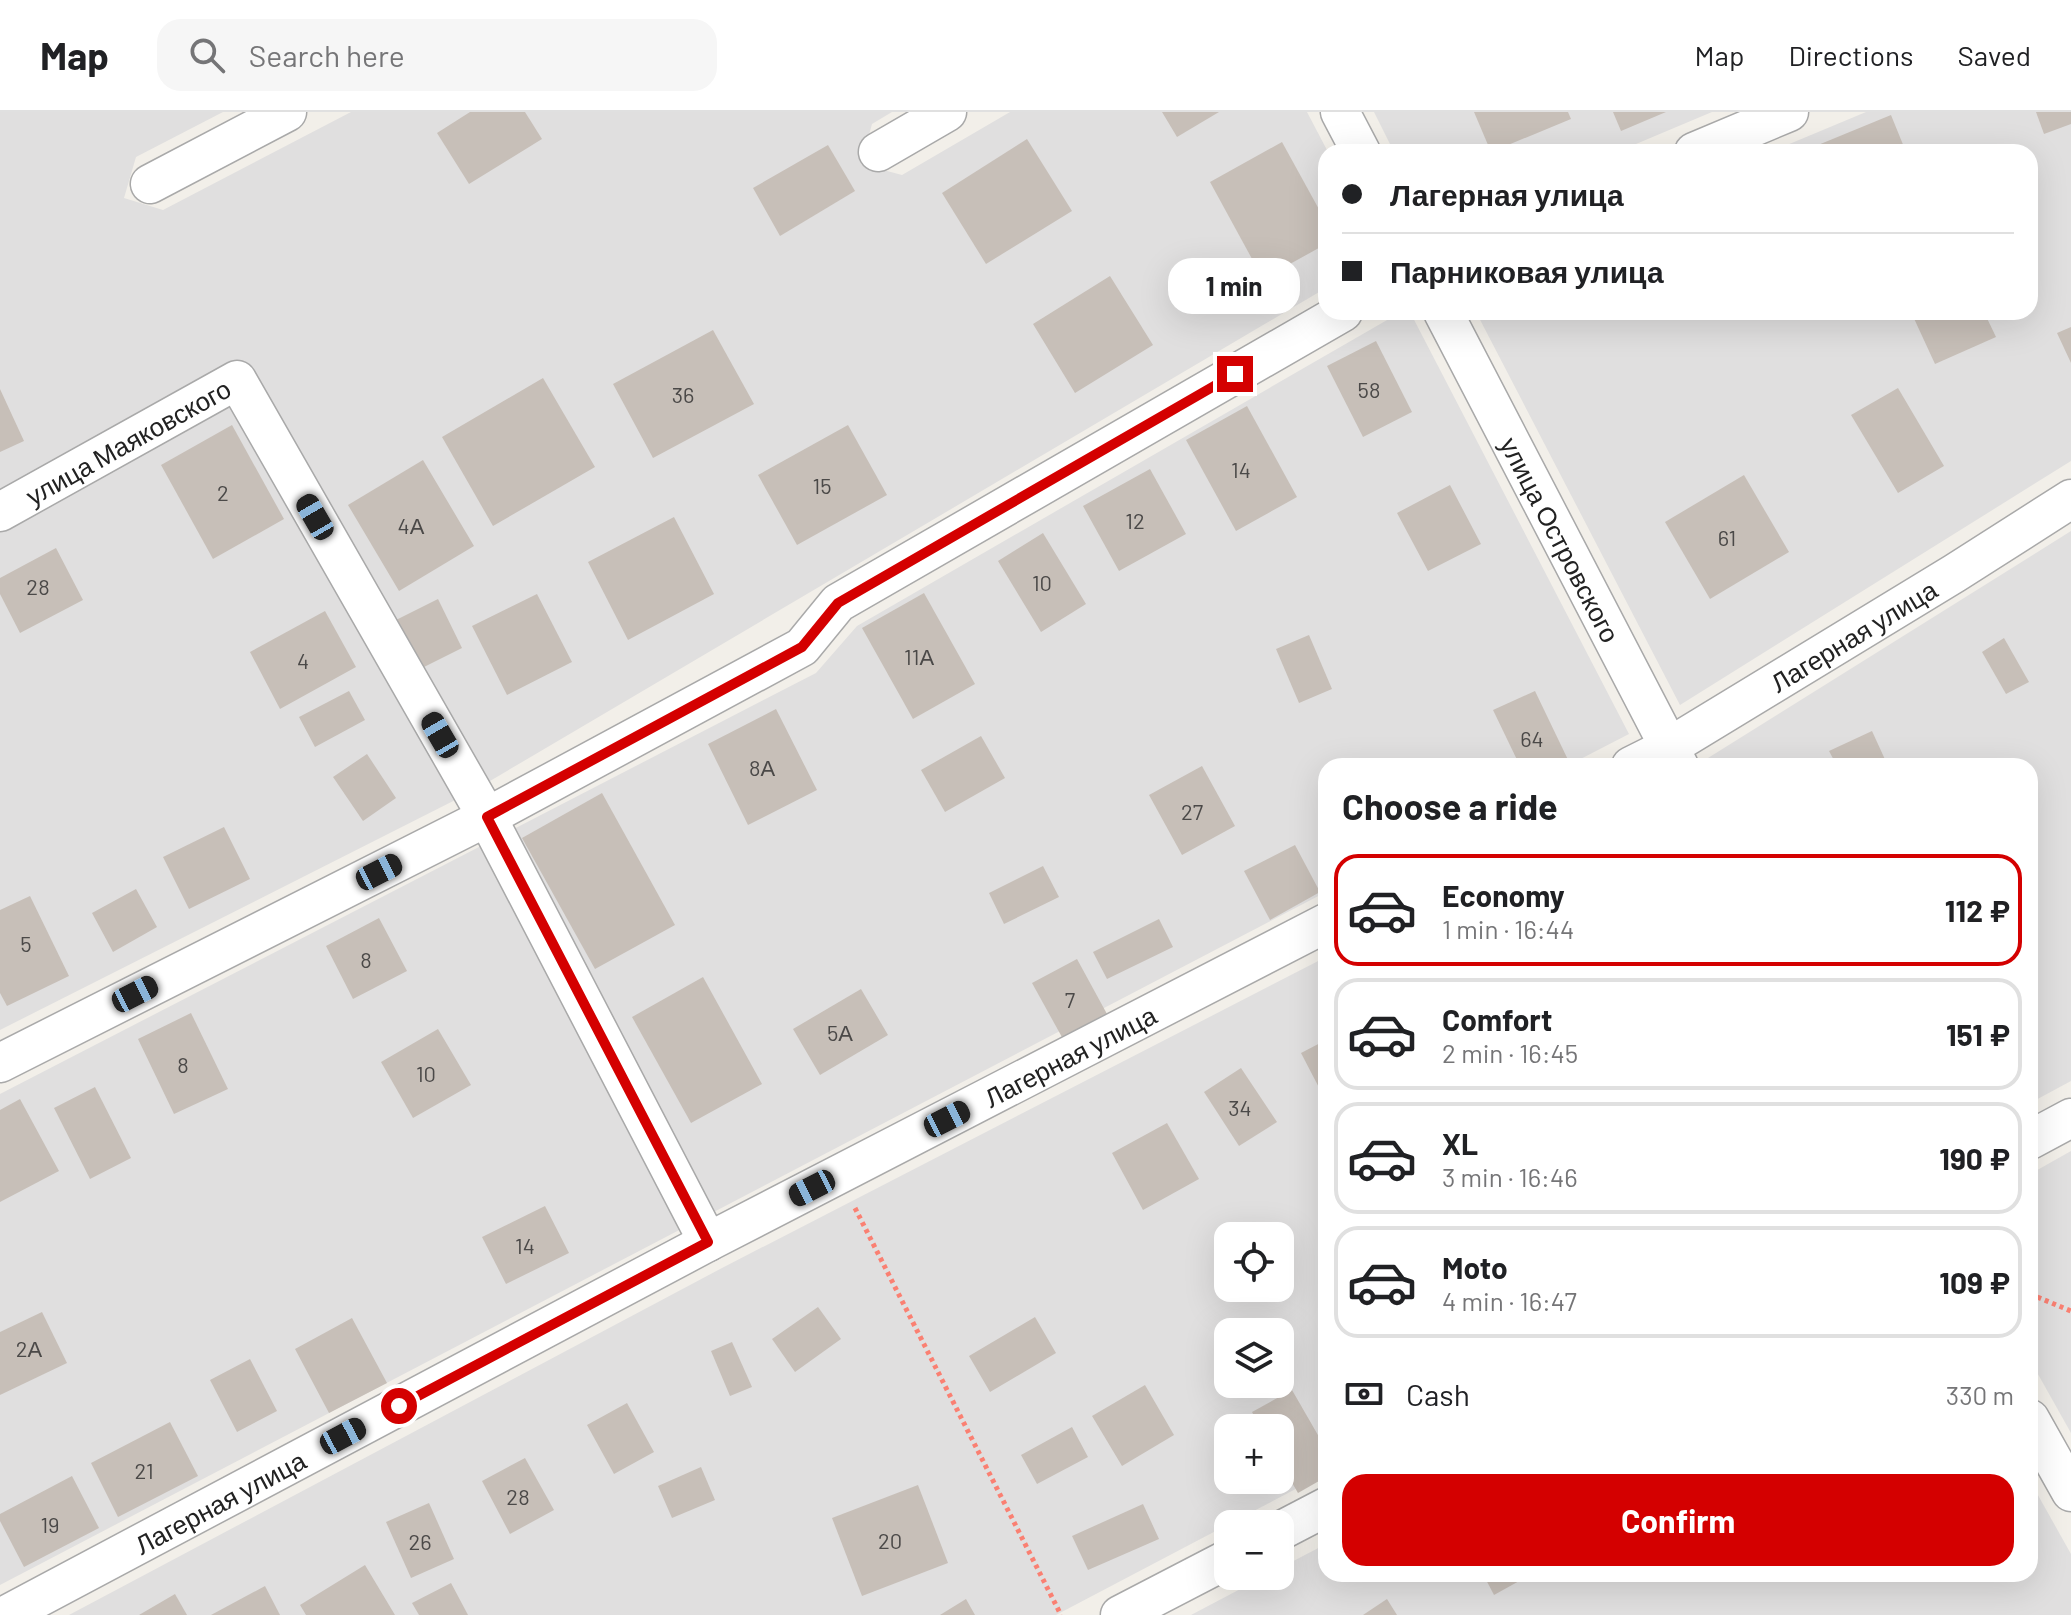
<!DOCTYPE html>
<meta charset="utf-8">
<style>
body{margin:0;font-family:Barlow,sans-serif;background:#f6f6f6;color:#202124;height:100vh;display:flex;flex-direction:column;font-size:30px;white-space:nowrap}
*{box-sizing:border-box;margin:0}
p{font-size:26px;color:#757577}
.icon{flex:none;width:44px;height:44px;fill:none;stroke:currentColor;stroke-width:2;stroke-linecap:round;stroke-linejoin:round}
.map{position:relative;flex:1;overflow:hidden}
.sheet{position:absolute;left:1318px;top:646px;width:720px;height:824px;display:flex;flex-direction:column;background:#fff;border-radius:24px;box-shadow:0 8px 32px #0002}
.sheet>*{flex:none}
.banner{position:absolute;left:1318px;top:32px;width:720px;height:176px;border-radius:24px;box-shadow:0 8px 32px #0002;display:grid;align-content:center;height:176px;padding:0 24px;background:#fff}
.controls{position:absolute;left:1214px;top:1110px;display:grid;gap:16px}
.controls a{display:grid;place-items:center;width:80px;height:80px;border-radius:16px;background:#fff;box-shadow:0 8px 32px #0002;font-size:40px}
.end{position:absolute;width:36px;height:36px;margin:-18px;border:10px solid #d40000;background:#fff;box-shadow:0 0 0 4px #fff}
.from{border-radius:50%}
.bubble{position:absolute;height:56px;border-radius:24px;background:#fff;box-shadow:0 8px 32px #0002;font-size:26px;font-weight:700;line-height:56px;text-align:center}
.car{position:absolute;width:24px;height:48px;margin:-24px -12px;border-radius:10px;box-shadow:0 0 6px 2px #0007;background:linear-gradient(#222 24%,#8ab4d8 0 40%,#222 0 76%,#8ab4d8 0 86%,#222 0)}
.banner b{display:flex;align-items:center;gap:28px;height:76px;font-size:30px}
.banner b+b{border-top:2px solid #e0e0e0}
.banner i{width:20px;height:20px;background:#202124}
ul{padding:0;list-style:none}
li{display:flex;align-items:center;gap:24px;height:112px;margin:0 16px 12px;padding:0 8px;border:4px solid #e0e0e0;border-radius:24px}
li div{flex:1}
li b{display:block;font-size:30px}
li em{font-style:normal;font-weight:700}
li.active{border-color:#d40000}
li>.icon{width:72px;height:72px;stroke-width:1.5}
h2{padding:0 24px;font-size:36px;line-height:96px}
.pay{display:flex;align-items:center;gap:20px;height:88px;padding:0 24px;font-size:30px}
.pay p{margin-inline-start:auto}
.button{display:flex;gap:16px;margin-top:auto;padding:16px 24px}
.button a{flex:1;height:92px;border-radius:24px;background:#d40000;color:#fff;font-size:32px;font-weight:700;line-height:92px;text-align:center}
header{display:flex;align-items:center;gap:48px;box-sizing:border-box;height:112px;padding:0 40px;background:#fff;border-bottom:2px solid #e0e0e0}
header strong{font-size:38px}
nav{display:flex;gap:44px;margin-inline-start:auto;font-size:28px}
.search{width:560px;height:72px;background:#f6f6f6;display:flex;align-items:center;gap:20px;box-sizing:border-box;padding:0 28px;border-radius:24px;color:#757577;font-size:30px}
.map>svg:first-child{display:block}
.residential{fill:#e0dfdf;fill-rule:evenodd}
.building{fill:#c7bfb8}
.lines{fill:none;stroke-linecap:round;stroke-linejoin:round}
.minor-casing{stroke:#a9a9a9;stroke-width:41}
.path{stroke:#fa8072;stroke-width:5;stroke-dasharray:4 4;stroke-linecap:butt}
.minor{stroke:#fff;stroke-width:38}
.route{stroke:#d40000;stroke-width:10}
.labels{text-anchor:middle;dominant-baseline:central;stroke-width:8;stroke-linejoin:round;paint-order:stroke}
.number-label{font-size:22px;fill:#4b4948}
.street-label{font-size:26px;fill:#222;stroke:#fff}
</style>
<header>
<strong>Map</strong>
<div class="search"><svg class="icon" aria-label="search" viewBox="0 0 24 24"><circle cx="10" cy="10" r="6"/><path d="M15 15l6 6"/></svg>Search here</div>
<nav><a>Map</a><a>Directions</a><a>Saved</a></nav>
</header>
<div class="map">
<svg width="2071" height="1503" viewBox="0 0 2071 1503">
<rect width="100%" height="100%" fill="#f2efe9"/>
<!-- residential -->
<g class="residential">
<polygon points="0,0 223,0 136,45 124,86 163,98 351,0 892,0 872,12 861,52 902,63 1010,0 1307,0 1328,40 1326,40 1326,176 473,679 0,918"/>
<polygon points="1374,0 1712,0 1617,40 1394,40"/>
<polygon points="1866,0 2071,0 2071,349 1680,593 1476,200 2030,200 2030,40 1770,40"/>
<polygon points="1401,200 1410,200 1629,622 1567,654 1326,654 1326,780 0,1473 0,982 816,561 857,514"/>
<polygon points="2071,419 2071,969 2030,991 2030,654 1712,654 1708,646"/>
<path d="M1326 845V1361L1056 1503H69L722 1156ZM1228 1124H1280V1176H1228ZM1228 1220H1280V1272H1228ZM1228 1316H1280V1368H1228Z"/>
<polygon points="2071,1039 2071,1321 2030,1248 2030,1062"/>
<polygon points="2030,1369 2071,1442 2071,1503 1191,1503 1265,1464 1280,1464 1280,1456 1326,1432 1326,1462 2030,1462"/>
</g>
<!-- building -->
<g class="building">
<polygon points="470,0 525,0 542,27 469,72 437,21"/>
<polygon points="1162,0 1219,0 1177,25"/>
<polygon points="1474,0 1568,0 1571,7 1491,40"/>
<polygon points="1613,0 1666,0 1621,19"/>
<polygon points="2036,0 2071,0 2071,12 2044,22"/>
<polygon points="1891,3 1906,40 1801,40"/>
<polygon points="1027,27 1072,99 986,152 942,81"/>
<polygon points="1282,30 1326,110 1326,132 1263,167 1210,70"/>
<polygon points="828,33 855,79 780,124 753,76"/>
<polygon points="1110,164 1153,233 1075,281 1033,212"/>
<polygon points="1911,200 1984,200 1996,225 1935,252"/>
<polygon points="2071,215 2071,251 2057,221"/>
<polygon points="713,218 754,292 653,346 613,272"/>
<polygon points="1376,229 1412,300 1363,325 1327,254"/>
<polygon points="543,266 595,355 493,414 442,325"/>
<polygon points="1898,276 1944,354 1898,381 1851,303"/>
<polygon points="0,277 24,329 0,340"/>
<polygon points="1247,294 1297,385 1236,419 1186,328"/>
<polygon points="232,313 284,407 213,447 161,353"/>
<polygon points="848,313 887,383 797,433 758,363"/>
<polygon points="423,348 474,434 399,479 348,393"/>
<polygon points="1150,357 1186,422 1119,459 1083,394"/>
<polygon points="1744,363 1789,440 1710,487 1665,410"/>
<polygon points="1450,373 1481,432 1428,459 1397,401"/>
<polygon points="674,405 714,482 628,528 588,450"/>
<polygon points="1043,421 1086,492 1041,520 998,449"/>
<polygon points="56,436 83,488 20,521 0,482 0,466"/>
<polygon points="924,481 975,572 913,607 862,516"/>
<polygon points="537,482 572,550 507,583 472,514"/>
<polygon points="438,487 462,536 420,557 396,508"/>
<polygon points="325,499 356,555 280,597 250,540"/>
<polygon points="1309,523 1332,577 1299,591 1276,537"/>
<polygon points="2004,526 2029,570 2006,582 1982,540"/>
<polygon points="349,579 365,608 315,635 299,605"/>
<polygon points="1535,579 1571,654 1520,654 1493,598"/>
<polygon points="776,597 817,678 748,713 708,632"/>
<polygon points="1872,619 1888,654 1837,654 1829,639"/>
<polygon points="981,624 1005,666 945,700 921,658"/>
<polygon points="367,642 396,686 363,709 333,665"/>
<polygon points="1202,654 1235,714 1182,743 1149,683"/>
<polygon points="602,681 675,813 595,857 522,726"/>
<polygon points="224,715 250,767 189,797 163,745"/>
<polygon points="1295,733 1320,780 1270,808 1244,759"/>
<polygon points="1043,754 1059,785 1004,812 989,781"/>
<polygon points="136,777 157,815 113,840 92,801"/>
<polygon points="30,784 69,864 7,894 0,881 0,798"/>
<polygon points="379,806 407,859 353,887 326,834"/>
<polygon points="1159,807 1173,835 1107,867 1093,840"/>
<polygon points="1077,847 1107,902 1063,927 1032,871"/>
<polygon points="703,865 762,972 691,1011 632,905"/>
<polygon points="861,877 888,923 820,963 793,917"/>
<polygon points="191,901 228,977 174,1002 138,927"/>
<polygon points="438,917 471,973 413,1006 381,950"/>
<polygon points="1326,928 1326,989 1301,941"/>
<polygon points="1241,956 1277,1010 1239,1034 1204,980"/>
<polygon points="95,975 131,1046 90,1067 54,996"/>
<polygon points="20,987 59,1059 0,1090 0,998"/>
<polygon points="1167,1011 1199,1067 1143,1098 1112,1041"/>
<polygon points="545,1094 569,1141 506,1172 482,1125"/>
<polygon points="818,1195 841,1227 795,1260 772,1227"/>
<polygon points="42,1200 67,1251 0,1283 0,1220"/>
<polygon points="1035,1205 1056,1241 990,1280 969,1244"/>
<polygon points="352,1206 387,1271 329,1301 295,1237"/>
<polygon points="732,1230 752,1275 730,1284 711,1239"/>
<polygon points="250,1247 277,1299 237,1320 210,1268"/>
<polygon points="1145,1273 1174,1323 1122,1354 1092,1304"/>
<polygon points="1292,1278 1326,1337 1326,1365 1298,1381 1280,1350 1280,1316 1261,1316 1252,1300"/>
<polygon points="627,1291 654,1340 614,1362 587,1313"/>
<polygon points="170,1310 198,1364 118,1405 91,1351"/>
<polygon points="1072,1315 1088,1345 1037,1372 1021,1343"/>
<polygon points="525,1346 554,1398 510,1422 482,1369"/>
<polygon points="701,1355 715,1388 672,1406 658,1374"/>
<polygon points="72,1364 99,1416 24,1455 0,1409 0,1402"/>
<polygon points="918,1373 948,1451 862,1484 832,1406"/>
<polygon points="429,1391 454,1447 411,1466 386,1410"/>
<polygon points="1143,1392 1159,1427 1088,1458 1072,1424"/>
<polygon points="365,1453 395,1503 306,1503 300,1493"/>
<polygon points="1483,1462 1532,1462 1494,1483"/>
<polygon points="451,1471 468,1503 419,1503 412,1491"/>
<polygon points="265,1474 280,1503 211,1503"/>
<polygon points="175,1482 187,1503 139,1503"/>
<polygon points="966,1487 975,1503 940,1503"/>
<polygon points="1387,1487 1397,1503 1363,1503"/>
</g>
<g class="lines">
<defs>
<g id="minor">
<polyline points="1340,0 1361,40"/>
<polyline points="878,40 947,0"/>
<polyline points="1694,40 1789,0"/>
<polyline points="150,72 287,0"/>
<path id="s1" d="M1443 200 1679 654"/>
<path id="s2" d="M0 400 237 268 487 705 708 1130"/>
<path id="s3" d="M1631 654 1669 635 1955 461 2071 387"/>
<polyline points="0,951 487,705 802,535 838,491 1343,200"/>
<polyline points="2030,1028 2071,1006"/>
<polyline points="2030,1307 2071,1380"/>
<polyline points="1280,1419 1326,1395"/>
<path id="s4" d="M6 1503 708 1130 1326 811"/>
<polyline points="1120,1503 1228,1447"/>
</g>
</defs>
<!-- minor casing -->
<use href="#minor" class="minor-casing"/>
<!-- path -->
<g class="path">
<polyline points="855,1096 1061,1503"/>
<polyline points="2030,1182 2071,1199"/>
</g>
<!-- minor -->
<use href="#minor" class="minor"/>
</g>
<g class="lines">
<!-- route -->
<polyline class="route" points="399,1294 708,1130 487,705 802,535 838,491 1235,262"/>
</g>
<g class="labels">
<!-- number labels -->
<g class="number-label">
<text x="1369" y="277">58</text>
<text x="683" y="282">36</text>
<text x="1241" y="357">14</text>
<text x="822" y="373">15</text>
<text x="223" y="380">2</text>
<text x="1135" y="408">12</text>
<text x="411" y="413">4А</text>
<text x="1727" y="425">61</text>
<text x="1042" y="470">10</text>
<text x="38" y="474">28</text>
<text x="919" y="544">11А</text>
<text x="303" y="548">4</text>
<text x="1532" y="626">64</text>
<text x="762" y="655">8А</text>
<text x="1192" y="699">27</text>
<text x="26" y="831">5</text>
<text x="366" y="847">8</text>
<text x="1070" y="887">7</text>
<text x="840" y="920">5А</text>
<text x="183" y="952">8</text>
<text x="426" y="961">10</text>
<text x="1240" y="995">34</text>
<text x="525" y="1133">14</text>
<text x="29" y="1236">2А</text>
<text x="144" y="1358">21</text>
<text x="518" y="1384">28</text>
<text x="50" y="1412">19</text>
<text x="890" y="1428">20</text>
<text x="420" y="1429">26</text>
</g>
<!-- street labels -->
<g class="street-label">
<text stroke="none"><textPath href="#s2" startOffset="146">улица Маяковского</textPath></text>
<text stroke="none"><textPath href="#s1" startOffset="256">улица Островского</textPath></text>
<text stroke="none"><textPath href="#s3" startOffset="258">Лагерная улица</textPath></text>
<text stroke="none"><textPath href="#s4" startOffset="1202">Лагерная улица</textPath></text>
<text stroke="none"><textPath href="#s4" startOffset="242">Лагерная улица</textPath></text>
</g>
</g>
</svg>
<div class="controls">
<a><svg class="icon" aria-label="locate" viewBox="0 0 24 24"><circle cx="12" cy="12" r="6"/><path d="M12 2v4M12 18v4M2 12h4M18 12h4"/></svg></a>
<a><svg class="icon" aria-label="layers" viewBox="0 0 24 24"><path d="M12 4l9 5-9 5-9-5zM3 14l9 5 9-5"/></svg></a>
<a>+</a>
<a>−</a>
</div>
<i class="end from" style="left:399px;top:1294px"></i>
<i class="end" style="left:1235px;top:262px"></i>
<div class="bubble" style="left:1168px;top:146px;width:132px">1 min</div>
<i class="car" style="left:315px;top:405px;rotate:330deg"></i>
<i class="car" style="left:440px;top:623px;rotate:330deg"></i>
<i class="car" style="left:379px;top:760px;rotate:63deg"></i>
<i class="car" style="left:135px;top:882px;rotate:63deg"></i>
<i class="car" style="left:947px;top:1007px;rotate:63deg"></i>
<i class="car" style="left:812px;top:1076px;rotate:243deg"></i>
<i class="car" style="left:343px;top:1324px;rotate:62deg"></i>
<div class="banner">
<b><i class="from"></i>Лагерная улица</b>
<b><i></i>Парниковая улица</b>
</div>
<section class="sheet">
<h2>Choose a ride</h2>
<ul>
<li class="active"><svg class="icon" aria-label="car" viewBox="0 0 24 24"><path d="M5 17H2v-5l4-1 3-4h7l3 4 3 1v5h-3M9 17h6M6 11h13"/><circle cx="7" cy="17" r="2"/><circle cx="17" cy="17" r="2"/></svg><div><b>Economy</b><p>1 min · 16:44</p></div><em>112 ₽</em></li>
<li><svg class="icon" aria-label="car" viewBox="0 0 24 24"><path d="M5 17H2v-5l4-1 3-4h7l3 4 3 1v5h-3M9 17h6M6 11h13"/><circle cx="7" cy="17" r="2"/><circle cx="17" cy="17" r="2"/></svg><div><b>Comfort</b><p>2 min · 16:45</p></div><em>151 ₽</em></li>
<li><svg class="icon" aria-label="car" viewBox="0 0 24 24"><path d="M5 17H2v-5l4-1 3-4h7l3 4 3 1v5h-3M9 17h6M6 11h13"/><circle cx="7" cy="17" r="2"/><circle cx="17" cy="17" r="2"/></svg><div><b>XL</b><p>3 min · 16:46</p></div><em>190 ₽</em></li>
<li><svg class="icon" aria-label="car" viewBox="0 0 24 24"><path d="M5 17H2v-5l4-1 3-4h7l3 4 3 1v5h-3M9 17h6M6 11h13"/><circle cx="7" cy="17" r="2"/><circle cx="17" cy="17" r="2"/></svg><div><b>Moto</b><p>4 min · 16:47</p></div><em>109 ₽</em></li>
</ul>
<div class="pay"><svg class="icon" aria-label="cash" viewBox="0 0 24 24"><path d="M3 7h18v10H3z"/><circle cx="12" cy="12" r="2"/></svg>Cash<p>330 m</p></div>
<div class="button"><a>Confirm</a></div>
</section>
</div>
